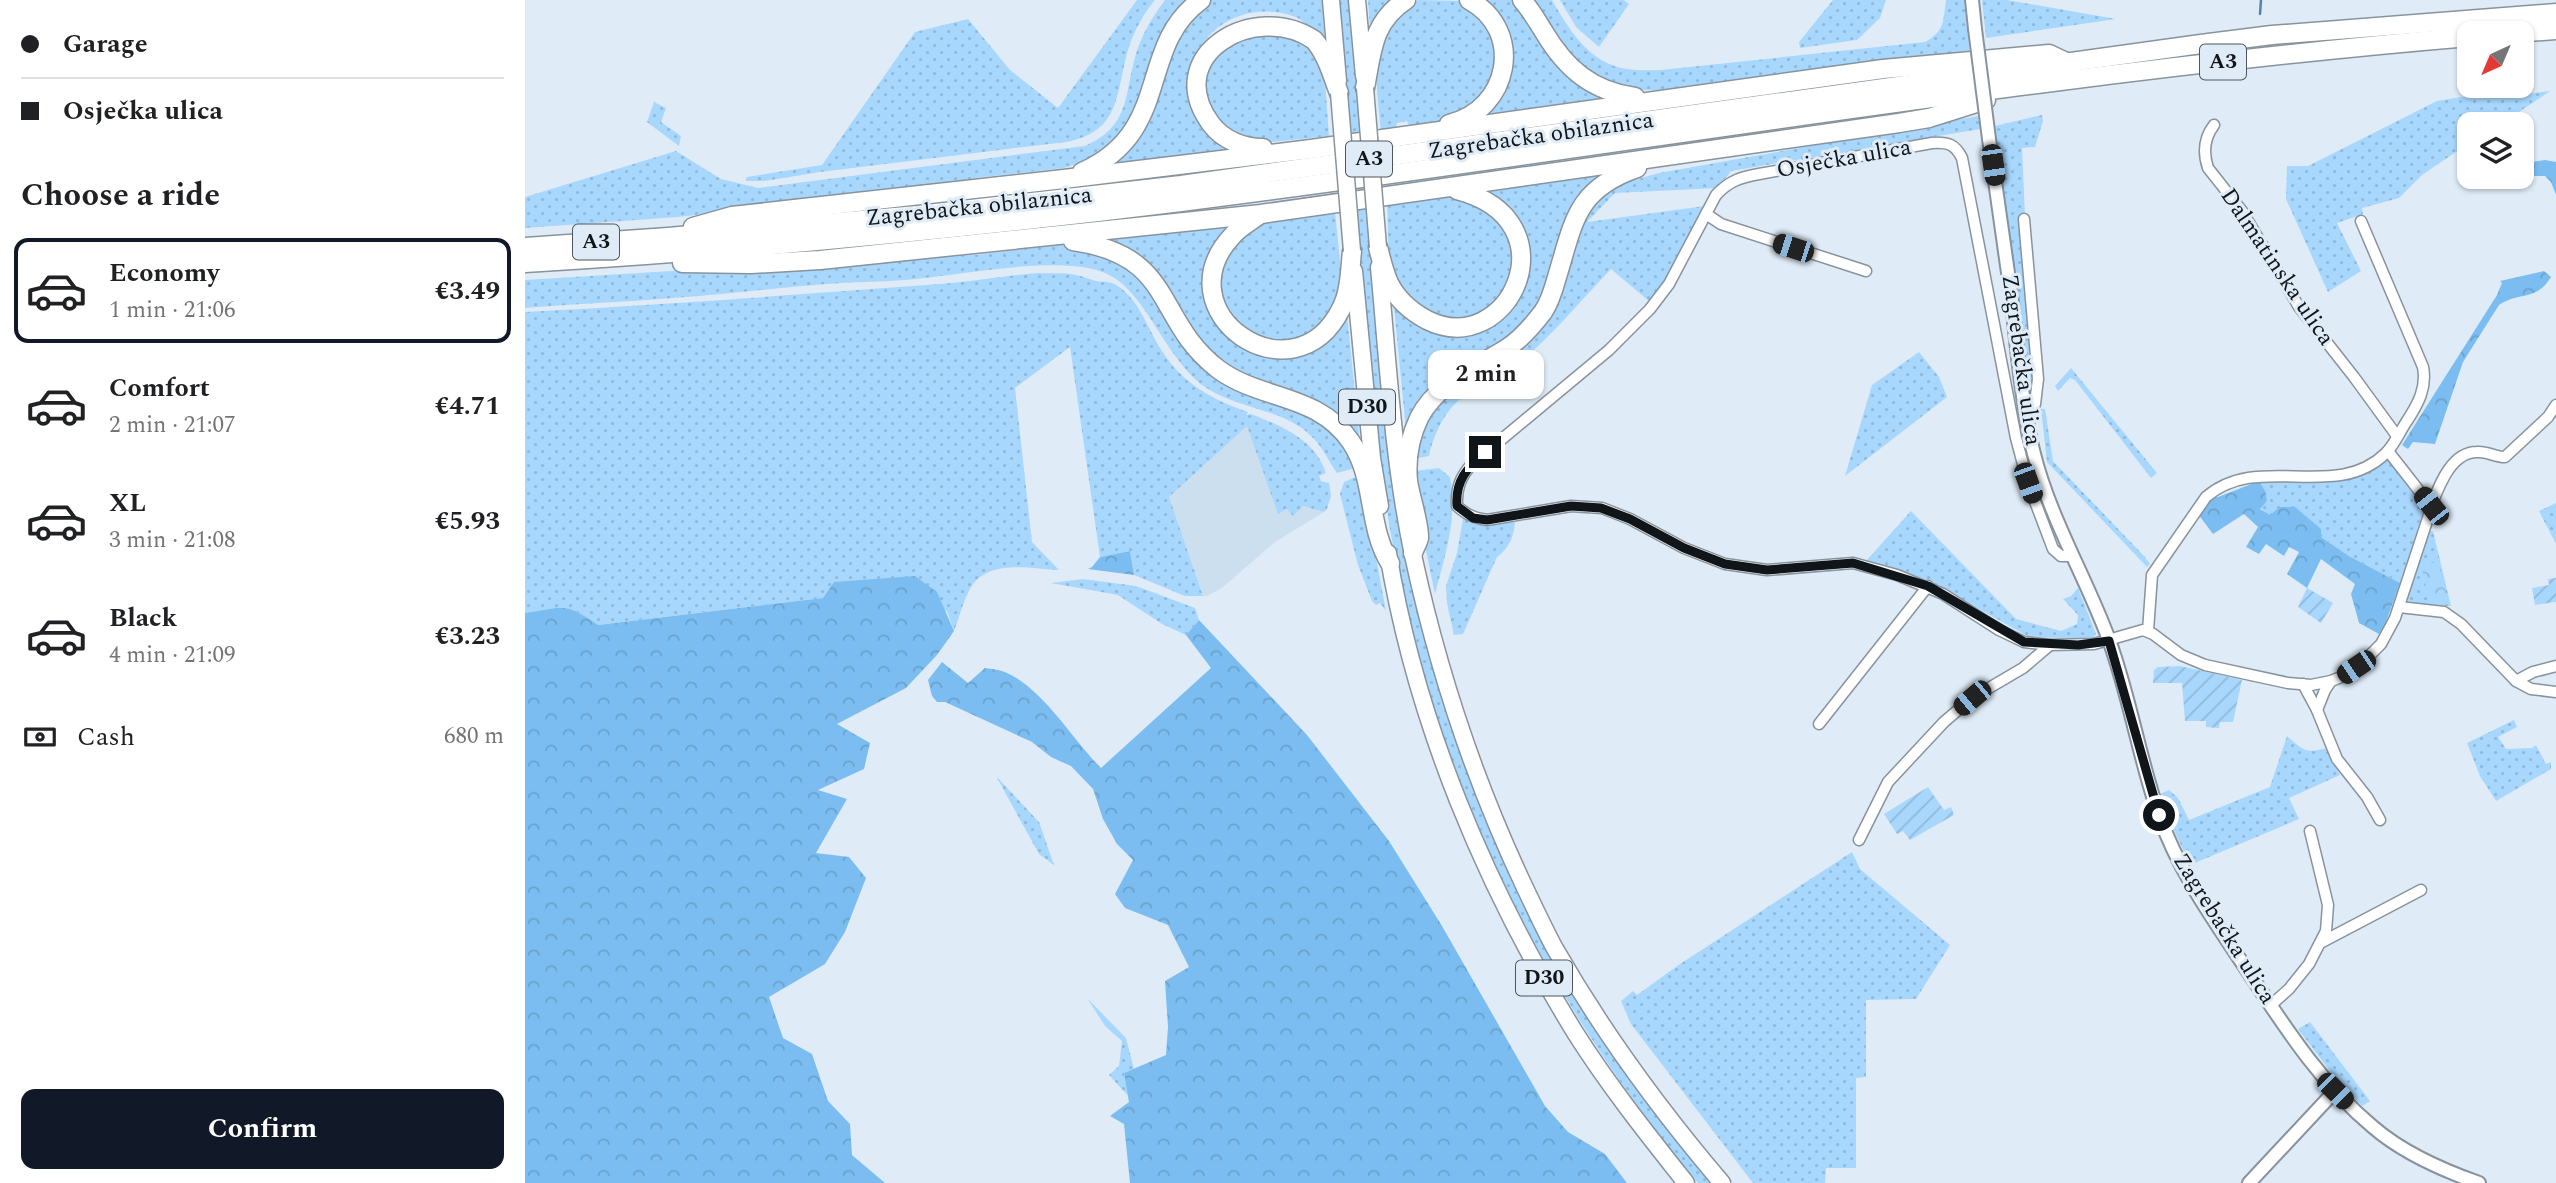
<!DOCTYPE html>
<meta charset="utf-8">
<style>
body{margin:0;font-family:Spectral,serif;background:#f2f2f2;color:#202124;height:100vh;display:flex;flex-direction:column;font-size:26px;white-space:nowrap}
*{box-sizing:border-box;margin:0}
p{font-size:23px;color:#757577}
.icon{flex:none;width:38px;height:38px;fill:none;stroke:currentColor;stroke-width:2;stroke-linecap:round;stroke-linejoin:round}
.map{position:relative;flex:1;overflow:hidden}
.details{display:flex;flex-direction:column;background:#fff;width:525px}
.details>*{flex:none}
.banner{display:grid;align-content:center;height:154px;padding:0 21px;background:#fff}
.needle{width:46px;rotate:224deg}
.fabs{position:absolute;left:1932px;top:21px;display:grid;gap:14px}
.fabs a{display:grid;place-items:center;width:77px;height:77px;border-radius:14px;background:#fff;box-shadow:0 2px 5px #0004;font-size:35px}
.end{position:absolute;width:32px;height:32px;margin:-16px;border:9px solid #101519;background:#fff;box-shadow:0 0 0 4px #fff}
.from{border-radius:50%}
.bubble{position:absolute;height:49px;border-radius:14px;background:#fff;box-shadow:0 2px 5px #0004;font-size:23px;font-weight:700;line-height:49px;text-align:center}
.car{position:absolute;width:21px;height:42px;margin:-21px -10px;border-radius:9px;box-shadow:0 0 5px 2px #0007;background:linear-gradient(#222 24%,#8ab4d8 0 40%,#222 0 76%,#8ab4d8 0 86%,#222 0)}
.banner b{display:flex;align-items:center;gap:24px;height:66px;font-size:26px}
.banner b+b{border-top:2px solid #e0e0e0}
.banner i{width:18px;height:18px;background:#202124}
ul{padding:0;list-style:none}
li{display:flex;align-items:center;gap:21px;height:105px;margin:0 14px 10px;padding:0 7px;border:4px solid transparent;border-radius:14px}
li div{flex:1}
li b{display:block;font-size:26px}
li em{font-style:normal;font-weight:700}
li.active{border-color:#111827}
li>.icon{width:63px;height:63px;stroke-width:1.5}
h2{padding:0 21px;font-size:32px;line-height:84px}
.pay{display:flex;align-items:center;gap:18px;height:77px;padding:0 21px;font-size:26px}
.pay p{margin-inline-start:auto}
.action{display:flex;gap:14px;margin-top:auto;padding:14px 21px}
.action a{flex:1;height:80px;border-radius:14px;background:#111827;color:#fff;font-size:28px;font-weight:700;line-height:80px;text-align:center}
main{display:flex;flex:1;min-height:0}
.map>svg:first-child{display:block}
.built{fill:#ccdfef}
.grass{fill:url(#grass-dots)}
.forest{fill:url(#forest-crowns)}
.park{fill:url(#park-crowns)}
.garden{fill:url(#garden-furrows)}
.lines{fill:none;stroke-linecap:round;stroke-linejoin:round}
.stream{stroke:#5484a8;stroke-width:2.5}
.minor-casing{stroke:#87939d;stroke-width:13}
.tertiary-casing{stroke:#87939d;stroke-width:16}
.trunk-casing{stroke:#87939d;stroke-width:19}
.motorway-casing{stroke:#87939d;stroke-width:21}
.minor{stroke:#fff;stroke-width:10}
.tertiary{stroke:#fff;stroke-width:12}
.trunk{stroke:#fff;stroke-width:16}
.motorway{stroke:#fff;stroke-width:18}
.tertiary-bridge-casing{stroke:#87939d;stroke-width:16;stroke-linecap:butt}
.trunk-bridge-casing{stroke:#87939d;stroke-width:19;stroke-linecap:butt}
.tertiary-bridge{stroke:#fff;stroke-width:12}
.trunk-bridge{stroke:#fff;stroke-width:16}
.route{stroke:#101519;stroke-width:9}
.labels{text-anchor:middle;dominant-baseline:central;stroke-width:6;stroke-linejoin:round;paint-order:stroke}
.shield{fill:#dfecf7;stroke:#4e565c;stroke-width:2}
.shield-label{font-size:21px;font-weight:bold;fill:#101519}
.street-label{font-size:23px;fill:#101519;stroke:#dfecf7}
</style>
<main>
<section class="details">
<div class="banner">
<b><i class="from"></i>Garage</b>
<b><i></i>Osječka ulica</b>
</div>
<h2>Choose a ride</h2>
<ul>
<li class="active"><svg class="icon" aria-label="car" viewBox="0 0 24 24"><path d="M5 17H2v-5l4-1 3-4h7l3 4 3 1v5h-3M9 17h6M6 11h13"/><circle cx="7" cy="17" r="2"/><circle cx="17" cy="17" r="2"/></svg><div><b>Economy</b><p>1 min · 21:06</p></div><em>€3.49</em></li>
<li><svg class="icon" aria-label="car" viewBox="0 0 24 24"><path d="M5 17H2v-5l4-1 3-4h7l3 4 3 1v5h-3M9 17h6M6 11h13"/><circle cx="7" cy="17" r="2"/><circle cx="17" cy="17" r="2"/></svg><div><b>Comfort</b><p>2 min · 21:07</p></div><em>€4.71</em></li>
<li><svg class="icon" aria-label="car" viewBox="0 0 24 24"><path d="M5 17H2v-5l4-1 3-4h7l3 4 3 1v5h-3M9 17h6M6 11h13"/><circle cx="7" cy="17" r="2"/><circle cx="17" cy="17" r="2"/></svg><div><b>XL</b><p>3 min · 21:08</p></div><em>€5.93</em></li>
<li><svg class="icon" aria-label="car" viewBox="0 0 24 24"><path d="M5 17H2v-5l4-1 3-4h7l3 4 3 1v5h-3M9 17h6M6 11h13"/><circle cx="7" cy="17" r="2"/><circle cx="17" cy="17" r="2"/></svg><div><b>Black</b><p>4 min · 21:09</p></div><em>€3.23</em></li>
</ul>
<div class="pay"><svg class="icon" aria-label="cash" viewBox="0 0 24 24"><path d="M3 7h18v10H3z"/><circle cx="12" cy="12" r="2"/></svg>Cash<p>680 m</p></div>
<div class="action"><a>Confirm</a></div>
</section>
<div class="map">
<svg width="2031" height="1183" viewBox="0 0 2031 1183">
<defs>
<pattern id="grass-dots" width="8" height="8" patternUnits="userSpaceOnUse" patternTransform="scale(1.75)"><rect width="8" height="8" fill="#a8d7fd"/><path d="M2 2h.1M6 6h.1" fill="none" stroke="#90b8d8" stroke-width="1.8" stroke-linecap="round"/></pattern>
<pattern id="forest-crowns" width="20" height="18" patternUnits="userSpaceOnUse" patternTransform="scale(1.75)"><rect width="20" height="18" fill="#7bbdf0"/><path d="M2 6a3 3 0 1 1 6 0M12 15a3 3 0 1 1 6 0" fill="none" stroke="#69a2cd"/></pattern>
<pattern id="park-crowns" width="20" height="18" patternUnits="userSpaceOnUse" patternTransform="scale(1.75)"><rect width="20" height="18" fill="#a8d7fd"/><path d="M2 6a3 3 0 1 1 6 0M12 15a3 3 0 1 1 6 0" fill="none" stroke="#90b8d8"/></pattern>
<pattern id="garden-furrows" width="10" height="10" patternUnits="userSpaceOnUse" patternTransform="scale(1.75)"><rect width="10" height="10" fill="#a8d7fd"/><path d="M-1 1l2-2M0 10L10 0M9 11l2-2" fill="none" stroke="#90b8d8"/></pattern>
</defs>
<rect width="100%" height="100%" fill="#dfecf7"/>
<!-- built -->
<polygon class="built" points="722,425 753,513 763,509 778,506 799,512 750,542 697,588 682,596 678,596 644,497"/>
<!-- grass -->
<g class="grass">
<path d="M612 0H630C619 13 609 31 604 47 590 92 598 131 541 142L295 172 240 181H221L222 177 297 165 390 32 443 19 485 70 533 108Z"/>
<path d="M640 0H665L610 118 587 146 558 162 539 168 450 178 375 192 153 217 0 228V197L151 151 196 179 233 188 560 146C606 126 599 94 611 54 617 34 628 16 640 0Z"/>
<path d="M686 0H797L800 41C790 35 783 23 771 17 726 0 674 24 667 72L710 150 580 167 665 19Z"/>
<polygon points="814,0 826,0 835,133 826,134"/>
<polygon points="843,0 869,0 845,31"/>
<path d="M894 0 935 1 946 7 963 24 973 53 960 98 918 121 885 127 882 121 872 123 871 128 856 130C852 83 839 22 894 0Z"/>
<polygon points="956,0 990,0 1089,99 952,119 982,81"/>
<path d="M1006 0H1027C1044 30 1065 64 1102 69 1113 71 1125 70 1136 70L1400 42C1420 31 1418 21 1421 0H1439L1445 56C1377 64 1310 70 1243 76 1190 81 1131 101 1079 83 1046 71 1024 28 1006 0Z"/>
<polygon points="1035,0 1099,0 1104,4 1074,47 1051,27"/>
<polygon points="1308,0 1361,0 1355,18 1332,40 1275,48 1274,42"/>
<polygon points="1457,0 1482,0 1591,19 1461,38"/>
<polygon points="723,22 788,47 800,80 804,136 739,143 727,142 699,129 683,107 678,72"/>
<polygon points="2025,91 1976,124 1944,124 1944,143 1897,175 1874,198 1837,208 1838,214 1812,223 1836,271 1803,292 1761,199 1762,166 1783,166 1912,101 1936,97 1978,97"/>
<polygon points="129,102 141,108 136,122 156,136 154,146 122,122"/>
<polygon points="1517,115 1518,121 1510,147 1497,148 1500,216 1495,216 1509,379 1505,402 1470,126"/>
<path d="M1453 116 1455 129 1206 171 1193 188 1090 193 1062 222 1180 206 1134 291 1125 302 1086 269C1061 295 1037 324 1011 348 964 390 922 383 904 456L888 459 891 440 911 403 1006 336 1051 235 1069 200 1098 179 1109 180 1134 173Z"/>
<polygon points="1084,171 1074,181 1006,319 881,430 868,297 880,312 953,328 1002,254 952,190"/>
<path d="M925 197C948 199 956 203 972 219 975 223 981 227 983 231 986 235 986 242 987 247 1001 314 915 346 875 289 860 267 864 230 862 204Z"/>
<path d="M842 207 852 318 887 580 919 708 942 772 985 871 1189 1183H1173C1017 997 909 774 866 535 847 427 841 317 832 208Z"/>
<polygon points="810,212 816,271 811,304 796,327 766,342 732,339 705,317 696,299 696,266 702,251 727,228 747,221"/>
<path d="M714 222 682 292 741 354 822 314 835 443C797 380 740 397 691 357 647 320 648 264 584 241V238Z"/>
<path d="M531 245H553L604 262 673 353 797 416 834 467 812 473C803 461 797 445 785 435 756 408 712 409 680 387 639 358 621 290 580 273 534 254 432 276 380 280 354 282 327 282 301 284 250 288 199 295 148 298 99 302 49 304 0 308V280L370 257 449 255Z"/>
<path d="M513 273C525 274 539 272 550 275 557 276 564 279 571 281 576 282 582 281 587 283 612 293 623 330 637 351 657 383 688 400 723 412L721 415 726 414C756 426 790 439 801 473L794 476 796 481 804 483 806 496 802 509 799 512 778 506 768 516 762 509 753 514 722 426 644 497 678 596H660L609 575 605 551 575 557 545 347 490 388 507 542 534 570C507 569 468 559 448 584 439 597 435 616 429 631L422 611 309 582 298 598 72 625C40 601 38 607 0 613V312C134 305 267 295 401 285 438 283 475 276 513 273Z"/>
<polygon points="1394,352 1414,377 1422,397 1320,476 1347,385"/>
<polygon points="1546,368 1632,473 1626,478 1550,380 1545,378 1533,391 1530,386"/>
<polygon points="1516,409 1520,409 1528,461 1619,556 1625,564 1622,567 1522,462"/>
<polygon points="1858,460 1867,460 1897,498 1899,509 1875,583 1824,556 1796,537 1796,529 1745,516 1735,508 1742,501 1734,481 1740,477 1814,481 1824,478"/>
<path d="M914 468 925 477C933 517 920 556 910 594L895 522 889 471Z"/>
<polygon points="828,478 836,478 861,611 855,603 851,605 847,601 833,565 815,494 819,482"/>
<polygon points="2031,503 2031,544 2014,511"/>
<polygon points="1386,511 1491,619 1536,631 1552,624 1553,615 1538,599 1546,596 1553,588 1571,634 1568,638 1561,639 1504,637 1402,580 1341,561"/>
<path d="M938 519 954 522 990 521C989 535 985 548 972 557L938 634 929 635 922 603 921 586 932 553Z"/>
<polygon points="1904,531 1908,531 1926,606 1885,605 1881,595"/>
<polygon points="558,579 611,586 670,608 674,620 661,635 637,624 593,595 526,583"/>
<polygon points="1989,720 1992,727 1973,737 1981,749 2007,748 2011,745 2021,764 2026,762 2026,769 1971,801 1955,776 1942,743"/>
<path d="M1762 736C1778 750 1780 754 1802 748L1815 775 1764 798 1774 819 1665 865 1633 795 1644 790 1653 798 1664 820 1745 787Z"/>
<polygon points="471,776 514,822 529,865 514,854"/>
<polygon points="1327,852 1335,869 1425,945 1391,999 1341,1000 1341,1077 1331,1078 1331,1168 1301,1168 1300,1183 1228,1183 1106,1024 1096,1001 1108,991 1112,995 1155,964"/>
<polygon points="562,998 601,1038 609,1069 599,1073 603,1096 584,1075 594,1066 597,1041 580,1026"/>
<polygon points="1785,1022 1845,1101 1837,1106 1812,1080 1773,1029"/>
</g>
<!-- forest -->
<g class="forest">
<polygon points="2020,160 2031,162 2031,195 2026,182 2020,176 1997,176 1997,163"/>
<path d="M2019 271 2026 277C2011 302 1995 291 1974 305L1938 362 1910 444 1888 442 1883 449 1877 445 1972 295 1977 283 1975 281Z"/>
<polygon points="1734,481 1740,491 1742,501 1735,509 1745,515 1755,507 1770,507 1796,529 1796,537 1824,556 1875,583 1861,622 1854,634 1834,623 1826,594 1830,584 1796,559 1782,588 1762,574 1774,552 1764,547 1759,556 1741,544 1734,554 1721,547 1733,527 1719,514 1688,534 1673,514 1687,495 1693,497"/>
<polygon points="605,551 609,575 563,569 567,567 575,557"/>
<path d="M390 576 412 592 429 631 412 655 381 688 312 724 345 743 339 769 293 790 322 799 291 853 324 857 341 878 320 932 300 964 244 997 258 1038 287 1054 303 1101 325 1124 327 1155 360 1183H0V613C39 607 39 601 73 625L298 598 309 582Z"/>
<path d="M674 620 782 735 864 841 917 926 1020 1106 1043 1132 1080 1154 1102 1183H605L599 1124 585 1116 604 1102 599 1073 641 1055 643 1027 640 981 664 967 643 925 600 908 590 894 608 860 592 844 578 819 568 789 546 766 526 757 507 742 420 702H412L407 696 403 680 417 662 443 683 460 668C467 669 476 670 482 673 518 689 548 740 576 768L686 668 661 635Z"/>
</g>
<!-- park -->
<polygon class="park" points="1913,562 1923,601 1904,601 1896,565"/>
<!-- garden -->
<g class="garden">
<polygon points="2031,578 2031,602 2010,605 2007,588 2024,585 2023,579"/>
<polygon points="1782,588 1808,603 1796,623 1773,607"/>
<polygon points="1655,666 1717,680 1708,722 1695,722 1694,728 1681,727 1681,721 1660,721 1657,683 1628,683 1629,670 1633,667"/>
<polygon points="1403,787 1419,810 1426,807 1429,815 1385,840 1378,831 1372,834 1359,814"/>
</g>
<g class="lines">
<!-- stream -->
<polyline class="stream" points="1735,14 1736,0"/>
<defs>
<g id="minor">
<path d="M1689 125C1679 138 1678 153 1683 168L1717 211 1774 307 1829 377 1872 436"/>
<polyline points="1181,214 1196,224 1341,271"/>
<polyline points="1499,219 1513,379 1510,404 1502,418"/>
<path d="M1906 506C1914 486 1926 452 1952 452 1962 451 1970 457 1980 457L2023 417 2031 405"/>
<path d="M1548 556H1536L1528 549 1503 483 1491 438 1437 158C1430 144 1423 142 1407 143L1234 174C1216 177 1204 181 1191 195L1144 284 1125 309 1084 350 947 464C935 477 931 489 932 506 942 515 949 518 962 520L1046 506 1077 508 1105 519 1159 548 1200 564 1242 570 1328 563 1372 575 1418 594 1474 630 1499 642 1525 645 1569 644 1618 630 1628 634 1656 655 1680 665 1763 683 1786 685 1806 681 1816 677 1843 657 1856 644 1870 618 1903 518 1906 506 1863 451"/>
<polyline points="1874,607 1919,612 1936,624 1991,681 2006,689 2031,692"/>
<path d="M1623 631 1627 575 1681 497C1734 451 1810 503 1861 453 1870 444 1875 431 1882 421 1893 404 1902 388 1898 367L1836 221"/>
<polyline points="1991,681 2008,672 2031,666"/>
<polyline points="1778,684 1792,710 1812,759 1842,797 1855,820"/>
<polyline points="1792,710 1800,690 1806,681"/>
<polyline points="1294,724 1403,586"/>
<polyline points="1334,840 1363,782 1419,722 1447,698 1498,668 1525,645"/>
<polyline points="1797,942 1896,890"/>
<polyline points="1746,1005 1764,989 1784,964 1801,931 1803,905 1785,831"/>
</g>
<g id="tertiary">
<polyline points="1447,0 1450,29"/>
<path d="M1464 139C1471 191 1479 242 1486 294 1492 346 1496 399 1508 450 1524 517 1561 577 1584 640 1605 697 1614 758 1634 815 1653 870 1688 919 1720 967 1758 1024 1795 1083 1848 1127 1878 1153 1917 1170 1954 1183"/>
<polyline points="1724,1183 1810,1091"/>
</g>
<g id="trunk">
<polyline points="806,0 813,81"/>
<polyline points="832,0 839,76"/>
<path d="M854 267C863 363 868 461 888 555 913 671 950 783 1001 890 1010 909 1019 928 1029 947 1077 1031 1134 1109 1197 1183"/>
<polyline points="829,271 847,458 855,506"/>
<path d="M863 553C891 723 961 888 1051 1034 1084 1086 1123 1135 1161 1183"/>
</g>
<g id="motorway">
<path d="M997 0C1006 10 1012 21 1019 32 1041 69 1067 91 1110 97"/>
<polyline points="1988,33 2031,30"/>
<path d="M840 88C847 52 847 22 881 0"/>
<path d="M924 124C985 110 1000 30 944 0"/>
<path d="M738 148C718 148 698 140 686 124 635 55 730 0 789 40 802 55 807 75 814 93"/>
<path d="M557 172C649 131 611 47 676 0"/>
<path d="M734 215C725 222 715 227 708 235 635 312 768 404 816 309 825 292 825 270 827 251"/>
<polyline points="168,227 207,216 539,179 786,149 1358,69 1524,54 1543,63"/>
<path d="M548 241C652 256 628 319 693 369 736 401 793 393 826 442 851 479 842 526 865 563"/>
<polyline points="0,247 143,237 393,215 656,185 1676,44 1747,35 2031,13"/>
<path d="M853 247C856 259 859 272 864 283 872 299 887 312 902 320 984 361 1050 220 932 190"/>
<path d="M0 263C219 250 438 229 656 202 1086 148 1513 73 1944 37"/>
<polyline points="157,263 226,264 295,260 736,214 1374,123 1404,118 1461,100"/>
<path d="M888 553C889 549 893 543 894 538 895 525 885 496 883 481 881 460 885 437 894 418 912 383 949 369 981 349 995 340 1008 325 1018 312 1025 302 1029 288 1032 277 1049 221 1051 189 1112 168"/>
</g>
</defs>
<!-- minor casing -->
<use href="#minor" class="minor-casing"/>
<!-- tertiary casing -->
<use href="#tertiary" class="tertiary-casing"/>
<!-- trunk casing -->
<use href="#trunk" class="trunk-casing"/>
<!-- motorway casing -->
<use href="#motorway" class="motorway-casing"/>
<!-- minor -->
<use href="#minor" class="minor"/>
<!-- tertiary -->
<use href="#tertiary" class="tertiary"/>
<!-- trunk -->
<use href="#trunk" class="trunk"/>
<!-- motorway -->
<use href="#motorway" class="motorway"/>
<defs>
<polyline id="tertiary-bridge" points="1450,29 1464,139"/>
<g id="trunk-bridge">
<polyline points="840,88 853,247"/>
<polyline points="814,93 827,251"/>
</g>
</defs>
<!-- tertiary-bridge casing -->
<use href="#tertiary-bridge" class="tertiary-bridge-casing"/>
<!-- trunk-bridge casing -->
<use href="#trunk-bridge" class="trunk-bridge-casing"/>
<!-- tertiary-bridge -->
<use href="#tertiary-bridge" class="tertiary-bridge"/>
<!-- trunk-bridge -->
<use href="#trunk-bridge" class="trunk-bridge"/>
</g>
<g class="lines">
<!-- route -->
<path class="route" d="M960 452C942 468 930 481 932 506L948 518 962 520 1046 506 1076 508 1105 519 1159 548 1200 564 1242 570 1328 563 1403 586 1499 642 1553 645 1584 641 1634 815"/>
</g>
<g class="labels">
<!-- shield labels -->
<g class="shield">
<rect x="1675" y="44.5" width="46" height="35" rx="5"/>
<rect x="821" y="141.5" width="46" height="35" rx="5"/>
<rect x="48" y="224.5" width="46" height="35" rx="5"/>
<rect x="814" y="389.5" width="56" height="35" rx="5"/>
<rect x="991" y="960.5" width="56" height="35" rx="5"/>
</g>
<g class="shield-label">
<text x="1698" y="62">A3</text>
<text x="844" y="159">A3</text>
<text x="71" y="242">A3</text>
<text x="842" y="407">D30</text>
<text x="1019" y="978">D30</text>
</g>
<!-- street labels -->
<g class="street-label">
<text transform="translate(1016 136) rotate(-8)">Zagrebačka obilaznica</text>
<text transform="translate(1319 159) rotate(-10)">Osječka ulica</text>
<text transform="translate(454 207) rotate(-6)">Zagrebačka obilaznica</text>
<text transform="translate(1752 267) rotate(56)">Dalmatinska ulica</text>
<text transform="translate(1496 360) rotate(82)">Zagrebačka ulica</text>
<text transform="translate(1699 929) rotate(58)">Zagrebačka ulica</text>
</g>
</g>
</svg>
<div class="fabs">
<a><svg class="needle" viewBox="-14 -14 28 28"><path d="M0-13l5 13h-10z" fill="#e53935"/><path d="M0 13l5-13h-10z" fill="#757577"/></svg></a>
<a><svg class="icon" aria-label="layers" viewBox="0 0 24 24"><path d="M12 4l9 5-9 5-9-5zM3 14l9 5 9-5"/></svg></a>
</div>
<i class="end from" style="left:1634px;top:815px"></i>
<i class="end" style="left:960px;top:452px"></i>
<div class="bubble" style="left:903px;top:350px;width:116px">2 min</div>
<i class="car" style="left:1468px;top:165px;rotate:172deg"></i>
<i class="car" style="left:1268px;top:248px;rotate:288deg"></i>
<i class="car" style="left:1503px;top:483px;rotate:160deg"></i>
<i class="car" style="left:1906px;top:506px;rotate:322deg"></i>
<i class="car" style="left:1831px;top:667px;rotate:236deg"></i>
<i class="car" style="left:1447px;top:698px;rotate:230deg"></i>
<i class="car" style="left:1810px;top:1091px;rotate:135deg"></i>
</div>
</main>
